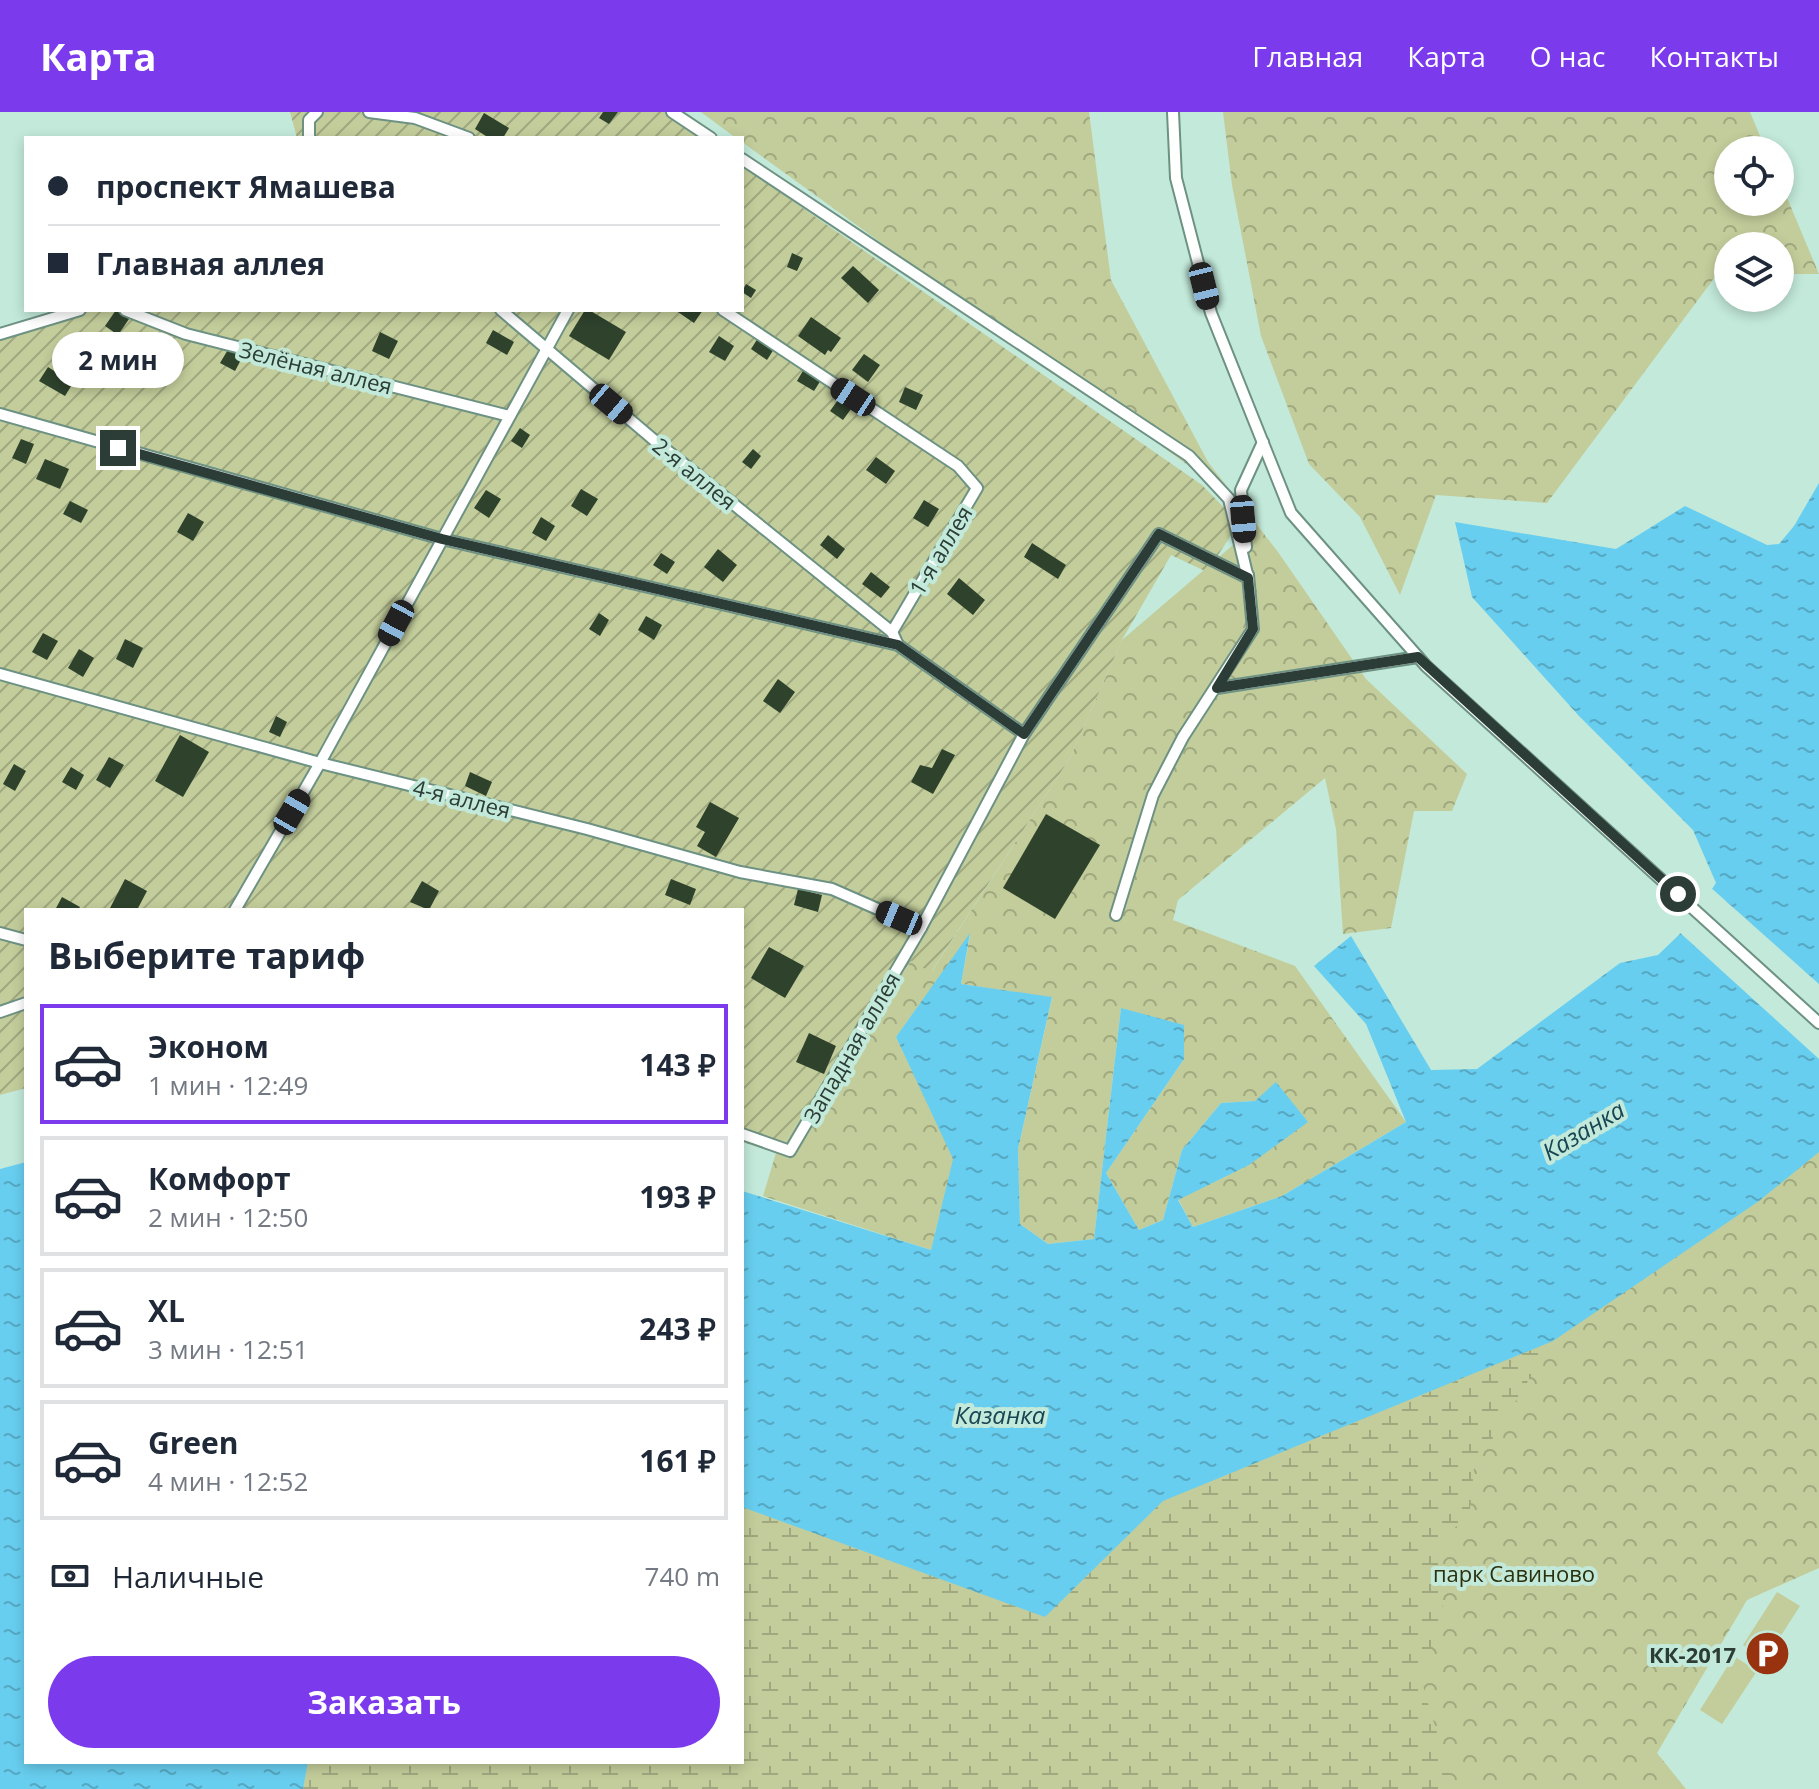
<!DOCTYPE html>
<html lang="ru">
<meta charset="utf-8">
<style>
body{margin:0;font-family:"Open Sans",sans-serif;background:#f2f2f3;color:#1f2937;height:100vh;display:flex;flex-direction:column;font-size:30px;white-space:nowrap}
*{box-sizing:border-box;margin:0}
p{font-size:26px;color:#747a83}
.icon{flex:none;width:44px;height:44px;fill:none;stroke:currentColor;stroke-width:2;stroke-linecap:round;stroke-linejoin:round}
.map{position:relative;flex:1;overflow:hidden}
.side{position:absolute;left:24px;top:796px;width:720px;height:856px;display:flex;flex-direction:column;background:#fff;border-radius:0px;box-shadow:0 4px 12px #0003}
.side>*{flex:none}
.hud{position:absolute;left:24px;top:24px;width:720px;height:176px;border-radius:0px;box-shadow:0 4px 12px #0003;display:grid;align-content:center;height:176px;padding:0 24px;background:#fff}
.buttons{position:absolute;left:1714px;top:24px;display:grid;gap:16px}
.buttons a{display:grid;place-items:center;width:80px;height:80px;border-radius:50%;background:#fff;box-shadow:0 4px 12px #0003;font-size:40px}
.end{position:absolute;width:36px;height:36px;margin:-18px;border:10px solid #2c3c36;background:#fff;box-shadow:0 0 0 4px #fff}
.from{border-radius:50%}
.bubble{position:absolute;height:56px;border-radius:28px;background:#fff;box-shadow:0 4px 12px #0003;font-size:26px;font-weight:700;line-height:56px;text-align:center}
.car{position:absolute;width:24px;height:48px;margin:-24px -12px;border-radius:10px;box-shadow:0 0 6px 2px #0007;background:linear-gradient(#222 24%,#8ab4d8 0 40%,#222 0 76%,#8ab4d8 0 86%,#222 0)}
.hud b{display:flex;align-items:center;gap:28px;height:76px;font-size:30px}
.hud b+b{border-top:2px solid #e0e1e3}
.hud i{width:20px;height:20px;background:#1f2937}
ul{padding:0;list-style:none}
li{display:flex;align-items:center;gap:24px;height:120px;margin:0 16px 12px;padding:0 8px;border:4px solid #e0e1e3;border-radius:0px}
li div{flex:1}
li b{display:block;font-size:30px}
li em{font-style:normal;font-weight:700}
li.active{border-color:#7c3aed}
li>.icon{width:72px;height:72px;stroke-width:1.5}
h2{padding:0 24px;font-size:36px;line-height:96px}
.pay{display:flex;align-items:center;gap:20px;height:88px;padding:0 24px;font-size:30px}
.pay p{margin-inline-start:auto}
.primary-button{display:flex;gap:16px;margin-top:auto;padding:16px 24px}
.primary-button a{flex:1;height:92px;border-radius:48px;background:#7c3aed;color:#fff;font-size:32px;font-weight:700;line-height:92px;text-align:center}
header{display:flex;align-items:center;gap:48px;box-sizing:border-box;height:112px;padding:0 40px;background:#7c3aed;color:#fff}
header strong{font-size:38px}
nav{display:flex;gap:44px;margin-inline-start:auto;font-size:28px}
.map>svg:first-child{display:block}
.grass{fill:#c3cd9b}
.forest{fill:url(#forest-crowns)}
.wetland{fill:url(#wetland-marsh)}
.garden{fill:url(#garden-furrows)}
.water{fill:url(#water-ripples)}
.pier{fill:#c2e9da}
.building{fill:#2e422c}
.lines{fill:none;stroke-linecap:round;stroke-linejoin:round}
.lane-casing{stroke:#6d9283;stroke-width:14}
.lane{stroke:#fff;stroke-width:10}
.route{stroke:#2c3c36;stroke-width:10}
.labels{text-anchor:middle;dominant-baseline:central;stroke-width:8;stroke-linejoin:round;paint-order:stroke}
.street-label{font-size:22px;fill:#2c3c36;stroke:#c2e9da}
.park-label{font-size:22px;fill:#2b300d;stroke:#c2e9da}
.poi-label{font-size:22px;font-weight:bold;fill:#2c3c36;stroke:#c2e9da;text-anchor:end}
.water-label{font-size:24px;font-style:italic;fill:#174553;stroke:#c2e9da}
</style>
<header>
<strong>Карта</strong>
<nav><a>Главная</a><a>Карта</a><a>О нас</a><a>Контакты</a></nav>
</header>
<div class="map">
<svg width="1819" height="1677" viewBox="0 0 1819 1677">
<defs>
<pattern id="forest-crowns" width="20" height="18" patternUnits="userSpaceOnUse" patternTransform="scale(2)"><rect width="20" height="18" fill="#c3cd9b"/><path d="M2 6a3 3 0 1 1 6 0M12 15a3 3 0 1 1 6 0" fill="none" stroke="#9fa87f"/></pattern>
<pattern id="wetland-marsh" width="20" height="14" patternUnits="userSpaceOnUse" patternTransform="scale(2)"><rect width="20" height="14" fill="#c3cd9b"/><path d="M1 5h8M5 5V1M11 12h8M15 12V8" fill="none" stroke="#9fa87f"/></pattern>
<pattern id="garden-furrows" width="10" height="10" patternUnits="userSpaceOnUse" patternTransform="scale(2)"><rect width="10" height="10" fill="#c3cd9b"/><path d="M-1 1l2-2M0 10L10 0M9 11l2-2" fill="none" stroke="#9fa87f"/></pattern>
<pattern id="water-ripples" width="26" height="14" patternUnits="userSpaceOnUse" patternTransform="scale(2)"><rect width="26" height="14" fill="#68ceef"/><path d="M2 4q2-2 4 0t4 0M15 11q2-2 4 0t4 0" fill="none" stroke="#56a8c2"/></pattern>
</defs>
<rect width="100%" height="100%" fill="#c2e9da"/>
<!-- grass -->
<g class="grass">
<polygon points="1777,1480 1800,1494 1766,1547 1743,1533"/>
<polygon points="1734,1544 1757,1559 1722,1612 1700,1598"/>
</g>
<!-- forest -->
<g class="forest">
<polygon points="701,0 1089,0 1111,168 1208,350 1278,440 1366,567 1467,662 1452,699 1414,699 1391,816 1343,822 1336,717 1325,666 1178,788 1173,808 1295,854 1406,1010 1282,1084 1193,1115 1178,1087 1249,1053 1255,989 1221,991 1182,1038 1163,1108 1139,1118 1106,1061 1184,947 1121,896 1094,1127 1048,1132 1020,1112 1018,1037 1052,886 961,872 970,823 896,925 954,1047 931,1138 763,1084 776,1041 912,848 932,859 1070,646 1122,528 1240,427 1246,410 1200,362 742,30 742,26 736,26"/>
<polygon points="1223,0 1750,0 1766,38 1728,38 1728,90 1780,90 1780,69 1819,162 1780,162 1780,134 1728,134 1728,161 1718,161 1547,391 1436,383 1400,483 1360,405 1309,352 1261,224 1232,73"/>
<polygon points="1819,1026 1819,1456 1747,1488 1657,1641 1686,1677 303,1677 308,1650 742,1650 742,1387"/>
</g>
<!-- wetland -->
<polygon class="wetland" points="1553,1229 1474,1356 1470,1397 1438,1437 1444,1514 1419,1561 1454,1677 303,1677 308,1650 742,1650 742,1395 1045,1505 1163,1389"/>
<!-- garden -->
<g class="garden">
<polygon points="290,0 665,0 702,26 297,26"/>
<polygon points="742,54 1202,373 1239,411 1207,460 1171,443 1122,528 1070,646 931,860 911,849 776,1041 742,1030 742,798 26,798 26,976 0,983 0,223 83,198 742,198"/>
</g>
<!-- water -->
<g class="water">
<polygon points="1819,371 1819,1040 1759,1089 1553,1229 1163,1389 1045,1505 742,1395 742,1079 931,1138 953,1047 896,925 970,821 961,872 1052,885 1018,1037 1020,1112 1048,1132 1094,1127 1121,896 1184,913 1184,947 1106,1061 1139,1118 1163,1108 1182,1038 1221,991 1255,989 1276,970 1308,1010 1249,1053 1178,1088 1193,1115 1282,1084 1406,1010 1366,912 1314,854 1351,824 1431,958 1477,957 1620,851 1658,843 1685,817 1716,771 1693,718 1579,604 1472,485 1455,410 1616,437 1685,394 1767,433 1779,432 1794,414"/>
<polygon points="26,1050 26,1650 308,1650 303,1677 0,1677 0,1057"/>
</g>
<!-- pier -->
<polygon class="pier" points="1709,774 1819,872 1819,947 1677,818"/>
<!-- building -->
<g class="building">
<polygon points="603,0 618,0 609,12 599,6"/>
<polygon points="484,1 509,16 503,26 489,26 475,17"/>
<polygon points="792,141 803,146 797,159 787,155"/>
<polygon points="853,154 879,178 868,191 841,166"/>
<polygon points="746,172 756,178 751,186 742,180"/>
<polygon points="116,198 129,207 118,223 105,214"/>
<polygon points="585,198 589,198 626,220 609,248 569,224"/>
<polygon points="675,198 703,198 694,211"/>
<polygon points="811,205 841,226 831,240 828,238 825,243 798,224"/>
<polygon points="493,218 514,230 507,243 486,231"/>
<polygon points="380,220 398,229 389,247 372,239"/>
<polygon points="719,224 734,234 725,249 709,240"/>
<polygon points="758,226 774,237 767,248 751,237"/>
<polygon points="229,236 243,244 235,259 220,251"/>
<polygon points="864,242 880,253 868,270 852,258"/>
<polygon points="48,255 73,271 65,284 39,269"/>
<polygon points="804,257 821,268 814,279 797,269"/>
<polygon points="905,275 923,283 916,298 899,290"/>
<polygon points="843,281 856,290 843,308 830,299"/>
<polygon points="520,316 530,323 522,336 511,329"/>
<polygon points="21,327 34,332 26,352 12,346"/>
<polygon points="753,337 761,344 751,357 742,350"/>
<polygon points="876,345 895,359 886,372 866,358"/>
<polygon points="45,347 69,357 60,377 36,367"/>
<polygon points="581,377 598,387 587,404 571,394"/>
<polygon points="486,378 501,387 489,406 474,396"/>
<polygon points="924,388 939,397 928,415 913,406"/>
<polygon points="70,389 88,398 81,411 63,402"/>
<polygon points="188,401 204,410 193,429 177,420"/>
<polygon points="541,405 555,414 546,429 532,421"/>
<polygon points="828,423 845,437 837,447 820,433"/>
<polygon points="1032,431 1066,453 1058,467 1024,445"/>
<polygon points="718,437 737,453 723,470 704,455"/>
<polygon points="661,441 675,450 667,462 653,453"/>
<polygon points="871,460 890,475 881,486 862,472"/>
<polygon points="959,466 985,488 973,503 947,482"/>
<polygon points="599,501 609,508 600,524 589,517"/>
<polygon points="646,504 662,513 654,528 638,518"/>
<polygon points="43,521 58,529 47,548 32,540"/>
<polygon points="125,527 143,536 133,556 116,547"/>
<polygon points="79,537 94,546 83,565 68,556"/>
<polygon points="778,567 795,580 780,601 763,589"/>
<polygon points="276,604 287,610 280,625 269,620"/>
<polygon points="180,623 209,640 183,685 155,669"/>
<polygon points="942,637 955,643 933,682 911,670 920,653 932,656"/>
<polygon points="109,645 124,653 110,676 96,668"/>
<polygon points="14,652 26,659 15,679 3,672"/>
<polygon points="71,655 84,663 76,678 62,670"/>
<polygon points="470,660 492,670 486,684 465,674"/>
<polygon points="710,690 739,706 716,745 697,734 705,720 696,715"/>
<polygon points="1046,702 1100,733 1055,807 1003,776"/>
<polygon points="125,767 147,779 137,798 109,798"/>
<polygon points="671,767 696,777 690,793 665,783"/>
<polygon points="422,769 439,779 429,798 410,790"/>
<polygon points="798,777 822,783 818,800 794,793"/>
<polygon points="62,785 80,795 78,798 55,798"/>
<polygon points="769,835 804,854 785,886 751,866"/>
<polygon points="809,921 836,934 824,962 796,950"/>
</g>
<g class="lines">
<defs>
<g id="lane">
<polyline points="369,0 415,6 469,26"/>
<polyline points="672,0 711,26"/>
<polyline points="1173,0 1176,66 1211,201 1291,401 1426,554 1819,911"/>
<polyline points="309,26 309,8 317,0"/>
<polyline points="742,47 1189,344 1229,387 1248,466"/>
<polyline points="125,198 186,222 509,304"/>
<polyline points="501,198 654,328 892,520 898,533"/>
<polyline points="723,198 958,354 977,376 892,520"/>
<polyline points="0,222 80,198"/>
<polyline points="0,302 442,427 898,533 1024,622"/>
<polyline points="1246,435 1241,378 1263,330"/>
<polyline points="0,562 320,651 587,717 740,760 832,777 921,816"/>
<polyline points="1217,576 1418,545"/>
<polyline points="235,798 320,651 568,198"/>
<polyline points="1116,803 1153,683 1183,625 1253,517 1248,463"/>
<polyline points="0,821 26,828"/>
<polyline points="0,900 26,891"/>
<polyline points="742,1022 790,1039 921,816 1024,622 1159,422 1248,466"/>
</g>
</defs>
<!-- lane casing -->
<use href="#lane" class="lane-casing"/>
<!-- lane -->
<use href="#lane" class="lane"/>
</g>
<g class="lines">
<!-- route -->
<polyline class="route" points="118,336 442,427 898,533 1024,622 1159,422 1248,466 1253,517 1217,576 1418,545 1678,782"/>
</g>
<!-- icons -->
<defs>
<symbol id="parking-disc" viewBox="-11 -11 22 22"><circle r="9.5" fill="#99320e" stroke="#c2e9da"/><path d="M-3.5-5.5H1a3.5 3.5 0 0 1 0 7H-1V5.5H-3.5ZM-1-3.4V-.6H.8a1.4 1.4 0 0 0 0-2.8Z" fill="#fff"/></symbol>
</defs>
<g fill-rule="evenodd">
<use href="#parking-disc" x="1742" y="1516" width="51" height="51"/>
</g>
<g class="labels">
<!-- street labels -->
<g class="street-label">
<text transform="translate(316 255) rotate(14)">Зелёная аллея</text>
<text transform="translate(695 361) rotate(39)">2-я аллея</text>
<text transform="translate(940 438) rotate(-59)">1-я аллея</text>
<text transform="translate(462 686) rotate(14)">4-я аллея</text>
<text transform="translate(851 935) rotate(-60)">Западная аллея</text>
</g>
<!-- park labels -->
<g class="park-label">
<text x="1514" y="1461">парк Савиново</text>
</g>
<!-- poi labels -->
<g class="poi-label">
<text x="1736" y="1542">КК-2017</text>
</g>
<!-- water labels -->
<g class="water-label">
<text transform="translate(1583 1018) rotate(-31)">Казанка</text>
<text x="1000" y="1302">Казанка</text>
</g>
</g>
</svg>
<div class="buttons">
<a><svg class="icon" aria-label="locate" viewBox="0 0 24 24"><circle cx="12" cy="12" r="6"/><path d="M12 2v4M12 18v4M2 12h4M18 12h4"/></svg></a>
<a><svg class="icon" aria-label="layers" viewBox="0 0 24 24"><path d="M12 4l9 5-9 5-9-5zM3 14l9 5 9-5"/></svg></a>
</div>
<i class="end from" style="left:1678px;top:782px"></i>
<i class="end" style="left:118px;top:336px"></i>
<div class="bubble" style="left:52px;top:220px;width:132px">2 мин</div>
<i class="car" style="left:1204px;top:174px;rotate:166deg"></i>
<i class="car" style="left:853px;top:285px;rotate:303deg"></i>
<i class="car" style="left:611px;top:292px;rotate:130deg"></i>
<i class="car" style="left:1243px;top:407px;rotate:175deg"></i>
<i class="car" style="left:396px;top:511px;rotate:208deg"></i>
<i class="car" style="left:292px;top:700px;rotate:30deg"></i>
<i class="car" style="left:899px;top:806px;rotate:293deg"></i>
<div class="hud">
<b><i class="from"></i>проспект Ямашева</b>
<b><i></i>Главная аллея</b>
</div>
<section class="side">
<h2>Выберите тариф</h2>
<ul>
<li class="active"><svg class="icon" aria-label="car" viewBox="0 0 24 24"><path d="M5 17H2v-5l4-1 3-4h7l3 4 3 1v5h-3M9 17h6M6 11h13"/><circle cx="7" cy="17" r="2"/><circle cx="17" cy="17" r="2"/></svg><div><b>Эконом</b><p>1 мин · 12:49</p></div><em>143 ₽</em></li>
<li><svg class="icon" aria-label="car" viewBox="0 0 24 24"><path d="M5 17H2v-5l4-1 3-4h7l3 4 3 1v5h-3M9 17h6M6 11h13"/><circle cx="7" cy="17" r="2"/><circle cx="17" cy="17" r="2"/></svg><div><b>Комфорт</b><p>2 мин · 12:50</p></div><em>193 ₽</em></li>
<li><svg class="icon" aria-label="car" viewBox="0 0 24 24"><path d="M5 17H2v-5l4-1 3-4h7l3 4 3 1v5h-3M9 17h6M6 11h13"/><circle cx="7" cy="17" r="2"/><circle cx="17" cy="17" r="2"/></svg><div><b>XL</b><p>3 мин · 12:51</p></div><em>243 ₽</em></li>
<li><svg class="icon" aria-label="car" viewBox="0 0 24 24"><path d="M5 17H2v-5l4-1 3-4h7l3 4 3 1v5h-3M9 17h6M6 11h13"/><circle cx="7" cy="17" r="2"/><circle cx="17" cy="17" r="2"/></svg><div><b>Green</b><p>4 мин · 12:52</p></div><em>161 ₽</em></li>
</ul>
<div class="pay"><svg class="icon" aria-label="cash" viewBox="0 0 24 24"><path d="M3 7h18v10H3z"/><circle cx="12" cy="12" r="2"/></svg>Наличные<p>740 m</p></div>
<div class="primary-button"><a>Заказать</a></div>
</section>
</div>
